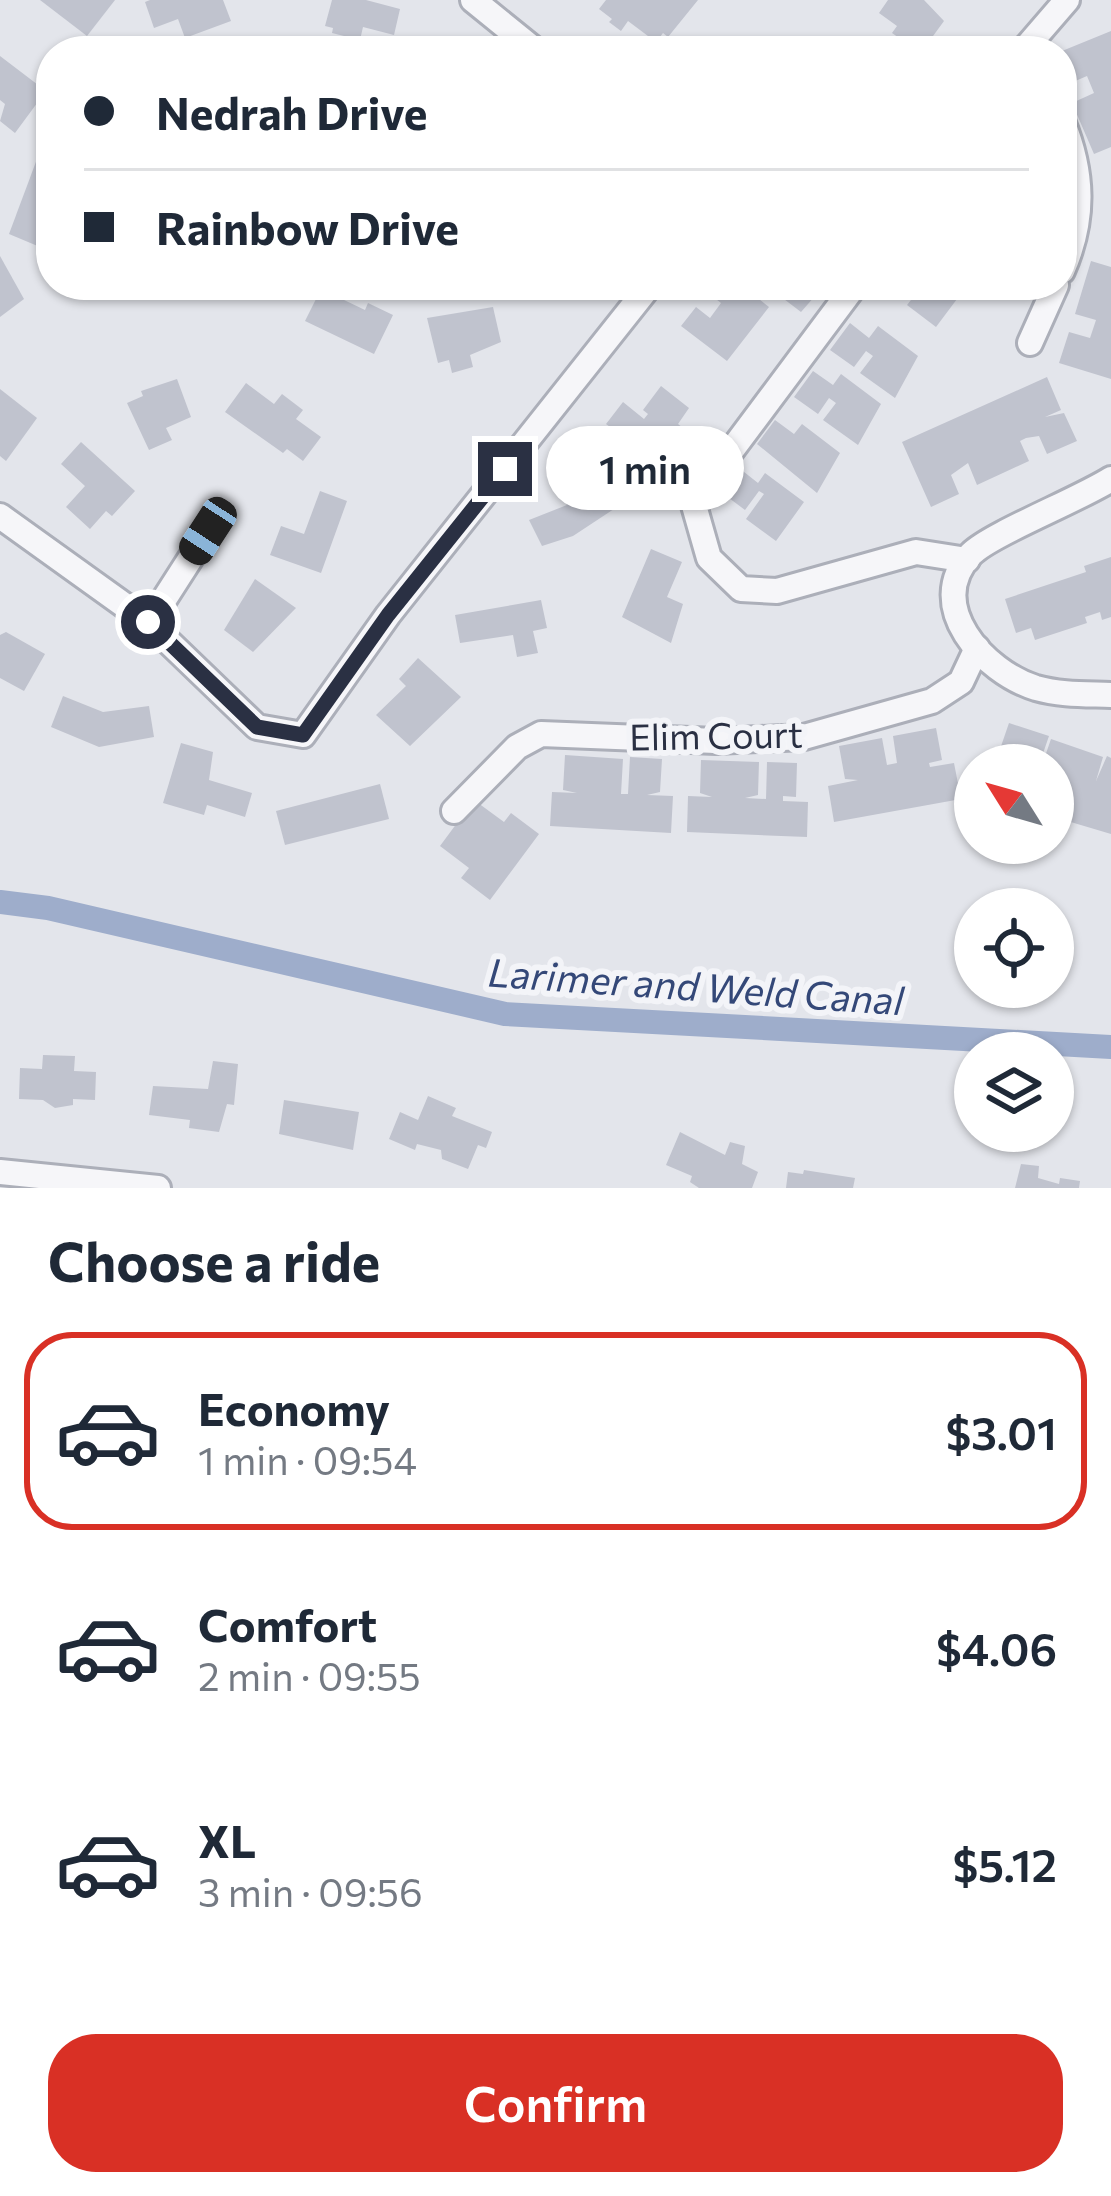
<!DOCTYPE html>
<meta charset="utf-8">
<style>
body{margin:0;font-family:Commissioner,sans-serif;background:#f2f2f3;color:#1f2937;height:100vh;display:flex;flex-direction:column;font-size:45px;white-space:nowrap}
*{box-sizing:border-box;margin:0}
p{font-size:39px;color:#747a83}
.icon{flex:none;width:66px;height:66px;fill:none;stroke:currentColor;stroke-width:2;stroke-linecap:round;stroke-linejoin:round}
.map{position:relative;height:1188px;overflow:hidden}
.panel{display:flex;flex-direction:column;background:#fff;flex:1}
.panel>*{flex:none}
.hud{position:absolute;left:36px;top:36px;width:1041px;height:264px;border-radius:48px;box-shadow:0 3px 9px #0004;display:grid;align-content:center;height:264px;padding:0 48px;background:#fff}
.needle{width:78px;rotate:307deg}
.tools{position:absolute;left:954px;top:744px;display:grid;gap:24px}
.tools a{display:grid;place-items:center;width:120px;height:120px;border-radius:50%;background:#fff;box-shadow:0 3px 9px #0004;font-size:60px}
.end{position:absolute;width:54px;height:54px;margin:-27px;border:15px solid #2a3043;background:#fff;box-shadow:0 0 0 6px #fff}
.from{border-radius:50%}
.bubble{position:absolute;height:84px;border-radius:42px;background:#fff;box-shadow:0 3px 9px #0004;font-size:39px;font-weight:600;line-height:84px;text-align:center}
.car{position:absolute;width:36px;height:72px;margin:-36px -18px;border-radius:15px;box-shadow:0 0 9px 3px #0007;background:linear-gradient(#222 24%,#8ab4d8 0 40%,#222 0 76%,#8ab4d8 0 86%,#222 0)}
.hud b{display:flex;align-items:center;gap:42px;height:114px;font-size:45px}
.hud b+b{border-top:3px solid #e0e1e3}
.hud i{width:30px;height:30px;background:#1f2937}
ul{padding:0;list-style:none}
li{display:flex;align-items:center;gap:36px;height:198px;margin:0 24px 18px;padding:0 24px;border:6px solid transparent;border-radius:48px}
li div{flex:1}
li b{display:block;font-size:45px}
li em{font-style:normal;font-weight:600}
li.on{border-color:#d93025}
li>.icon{width:108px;height:108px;stroke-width:1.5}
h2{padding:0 48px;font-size:54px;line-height:144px}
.button{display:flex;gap:24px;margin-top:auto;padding:24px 48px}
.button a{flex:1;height:138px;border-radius:48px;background:#d93025;color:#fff;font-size:48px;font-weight:600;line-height:138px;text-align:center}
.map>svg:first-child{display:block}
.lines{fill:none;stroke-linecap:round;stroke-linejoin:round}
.canal{stroke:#9eadcb;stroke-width:24}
.building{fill:#c0c3ce}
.minor-casing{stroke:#acafb9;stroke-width:30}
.minor{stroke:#f6f6f9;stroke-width:24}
.route{stroke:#2a3043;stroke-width:15}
.labels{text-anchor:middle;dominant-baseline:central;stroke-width:12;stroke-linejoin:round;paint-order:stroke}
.street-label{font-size:36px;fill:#2a3043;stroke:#f3f4f8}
.water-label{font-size:39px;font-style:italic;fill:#344878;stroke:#f3f4f8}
</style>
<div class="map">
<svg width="1111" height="1188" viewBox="0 0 1111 1188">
<rect width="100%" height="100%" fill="#e3e5eb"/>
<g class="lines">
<!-- canal -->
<polyline class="canal" points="0,902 48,908 505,1014 1111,1047"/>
</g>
<!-- building -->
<g class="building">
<polygon points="40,0 115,0 87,36"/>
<polygon points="150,0 223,0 231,21 185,38 178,19 154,28 145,2"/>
<polygon points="332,0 366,0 400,9 394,35 363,27 360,40 332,33 333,28 325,26"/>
<polygon points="606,0 698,0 668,37 663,33 656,42 628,21 621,31 609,22 612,19 599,9"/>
<polygon points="888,0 924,0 944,21 925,47 912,37 908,44 892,33 897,26 879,13"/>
<polygon points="1111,31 1111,147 1094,154 1072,103 1094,93 1087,76 1066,85 1062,51"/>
<polygon points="0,56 46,91 15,133 0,121 5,104 0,100"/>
<polygon points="37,159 51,165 51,223 40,247 9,234"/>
<polygon points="0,256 24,299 0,317"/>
<polygon points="1091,261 1111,267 1111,379 1059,363 1069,332 1090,338 1096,320 1075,314"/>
<polygon points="713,285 741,285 769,307 727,361 681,326 696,307 710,318 721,303 707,292"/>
<polygon points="788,285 801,285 815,296 801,312 780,296"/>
<polygon points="923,285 955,285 963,291 936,327 907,305"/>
<polygon points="321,289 365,310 368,303 393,315 374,354 305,321"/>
<polygon points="493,307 501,342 470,355 473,367 452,373 449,360 438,363 427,318"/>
<polygon points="850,323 869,338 878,326 918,356 895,398 860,373 873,356 866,351 854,367 830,350"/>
<polygon points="813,371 833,385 841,374 881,404 858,445 823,420 836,403 829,398 818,414 794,397"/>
<polygon points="1047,377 1061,410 1045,417 1064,413 1077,441 1047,454 1039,436 1026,438 1020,441 1029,461 977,485 968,463 951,475 959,494 931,507 902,442"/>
<polygon points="177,379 191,417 166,428 172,440 149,450 127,403 143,396 141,391"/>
<polygon points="246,383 274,404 282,394 303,410 296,419 321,437 303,461 287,449 283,453 225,412"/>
<polygon points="661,386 689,408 678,424 688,432 662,465 606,424 623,402 644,419 648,414 643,410"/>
<polygon points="0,389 37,418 6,461 0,456"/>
<polygon points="775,420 794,434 802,424 840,453 817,493 757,444"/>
<polygon points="81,442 135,491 112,516 106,511 90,529 66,507 85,486 61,464"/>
<polygon points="739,468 758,483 765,473 804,502 776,541 746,519 764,494 759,491 745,510 721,492"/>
<polygon points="604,479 617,507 573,536 542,546 529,520 567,505 564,499"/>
<polygon points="320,491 347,501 321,573 270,555 281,526 304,534"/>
<polygon points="651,549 682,562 667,597 683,604 671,643 622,617"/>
<polygon points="1111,557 1111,617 1102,620 1100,612 1085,617 1087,623 1035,640 1031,628 1016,633 1005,599 1086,572 1084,566"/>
<polygon points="255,579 296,608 253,652 224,630"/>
<polygon points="541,600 547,628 533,631 538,653 517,657 513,635 460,643 455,615"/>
<polygon points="6,632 45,654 24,691 0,678 0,635"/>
<polygon points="418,658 461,697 410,746 376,715 406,686 399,679"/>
<polygon points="63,696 103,712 149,706 154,737 99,747 51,727"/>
<polygon points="1009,723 1049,736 1039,765 983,765 987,753 1008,760 998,755"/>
<polygon points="936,728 942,760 929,763 930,767 954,763 961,799 834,822 828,786 858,780 845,779 839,746 882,738 887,765 897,763 893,736"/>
<polygon points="1051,739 1103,757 1096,781 1107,756 1111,758 1111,834 1064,820 1065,815 1053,811 1053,765 1042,765"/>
<polygon points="181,743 213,752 209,780 252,793 245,817 207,805 204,815 163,803"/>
<polygon points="565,755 623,759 621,794 628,794 630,757 662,759 660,792 647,795 673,796 671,833 550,826 552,792 577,793 563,790"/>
<polygon points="701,760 759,762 758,795 745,798 766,799 767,762 797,763 796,797 783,796 783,801 808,802 807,837 687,832 688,796 712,797 700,793"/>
<polygon points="380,784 389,819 285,845 276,811"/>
<polygon points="474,800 504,822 511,813 539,834 490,900 461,878 469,868 440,846"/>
<polygon points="43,1055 75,1056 74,1071 96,1072 95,1100 73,1099 73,1105 55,1108 43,1100 19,1099 20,1068 42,1069"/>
<polygon points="213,1061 238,1064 234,1105 227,1104 219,1132 189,1128 190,1120 149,1115 153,1086 208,1089"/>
<polygon points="428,1096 456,1108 452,1116 492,1132 486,1148 478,1145 468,1169 442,1159 441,1150 417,1144 415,1150 389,1139 400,1112 418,1120"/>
<polygon points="284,1100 359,1112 353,1150 279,1134"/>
<polygon points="680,1132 725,1155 730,1142 745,1146 742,1164 758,1172 752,1188 699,1188 690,1182 692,1176 666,1165"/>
<polygon points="1021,1164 1039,1166 1038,1178 1059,1184 1060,1178 1080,1181 1079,1188 1015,1188"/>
<polygon points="804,1170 855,1178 853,1188 786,1188 788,1172 803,1174"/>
</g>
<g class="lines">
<defs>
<g id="minor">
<polyline points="473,0 536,51"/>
<polyline points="1023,51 1067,0"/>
<path d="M1062 121C1083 172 1085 219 1062 271"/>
<polyline points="855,285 693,502 709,558 741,589 777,591 916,552 967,560"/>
<polyline points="1030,343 1056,285"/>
<path d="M1111 479C1078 500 991 534 971 554 923 605 984 672 1036 688 1061 695 1086 694 1111 695"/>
<polyline points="0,516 149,623 257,727 303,735 388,615 650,285"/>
<polyline points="149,623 208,531"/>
<polyline points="454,811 517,747 541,734 716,741 804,737 932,701 961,682 977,648"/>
<polyline points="0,1172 158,1188"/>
</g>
</defs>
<!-- minor casing -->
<use href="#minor" class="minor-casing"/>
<!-- minor -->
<use href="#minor" class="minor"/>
</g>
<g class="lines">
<!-- route -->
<polyline class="route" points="148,622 257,727 303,735 388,615 505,469"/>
</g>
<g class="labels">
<!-- street labels -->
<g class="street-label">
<text transform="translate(716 734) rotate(-1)">Elim Court</text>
</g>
<!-- water labels -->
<g class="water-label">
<text transform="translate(696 985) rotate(4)">Larimer and Weld Canal</text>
</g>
</g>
</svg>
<div class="tools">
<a><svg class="needle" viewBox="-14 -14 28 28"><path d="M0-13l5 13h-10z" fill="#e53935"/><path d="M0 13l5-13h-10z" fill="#747a83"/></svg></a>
<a><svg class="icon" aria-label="locate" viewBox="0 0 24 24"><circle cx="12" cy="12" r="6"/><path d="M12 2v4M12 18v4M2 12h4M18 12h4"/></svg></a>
<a><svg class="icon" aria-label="layers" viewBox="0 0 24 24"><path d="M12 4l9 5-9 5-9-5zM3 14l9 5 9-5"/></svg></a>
</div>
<i class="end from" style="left:148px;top:622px"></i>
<i class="end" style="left:505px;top:469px"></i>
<div class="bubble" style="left:546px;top:426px;width:198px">1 min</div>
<i class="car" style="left:208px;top:531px;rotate:213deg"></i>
<div class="hud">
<b><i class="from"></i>Nedrah Drive</b>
<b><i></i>Rainbow Drive</b>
</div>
</div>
<section class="panel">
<h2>Choose a ride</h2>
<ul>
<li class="on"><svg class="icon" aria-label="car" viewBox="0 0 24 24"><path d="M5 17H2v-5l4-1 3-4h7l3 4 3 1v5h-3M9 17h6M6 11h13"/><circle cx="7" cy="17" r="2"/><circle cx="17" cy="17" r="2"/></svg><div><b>Economy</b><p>1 min · 09:54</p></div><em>$3.01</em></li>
<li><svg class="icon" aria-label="car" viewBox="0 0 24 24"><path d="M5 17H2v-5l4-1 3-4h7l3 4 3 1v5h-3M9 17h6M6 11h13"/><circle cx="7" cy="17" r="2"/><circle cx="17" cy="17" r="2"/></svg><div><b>Comfort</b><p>2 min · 09:55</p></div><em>$4.06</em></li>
<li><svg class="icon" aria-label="car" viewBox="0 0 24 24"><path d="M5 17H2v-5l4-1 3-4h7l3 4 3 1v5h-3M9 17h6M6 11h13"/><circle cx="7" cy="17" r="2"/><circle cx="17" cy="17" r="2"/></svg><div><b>XL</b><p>3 min · 09:56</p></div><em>$5.12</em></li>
</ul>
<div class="button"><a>Confirm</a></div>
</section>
